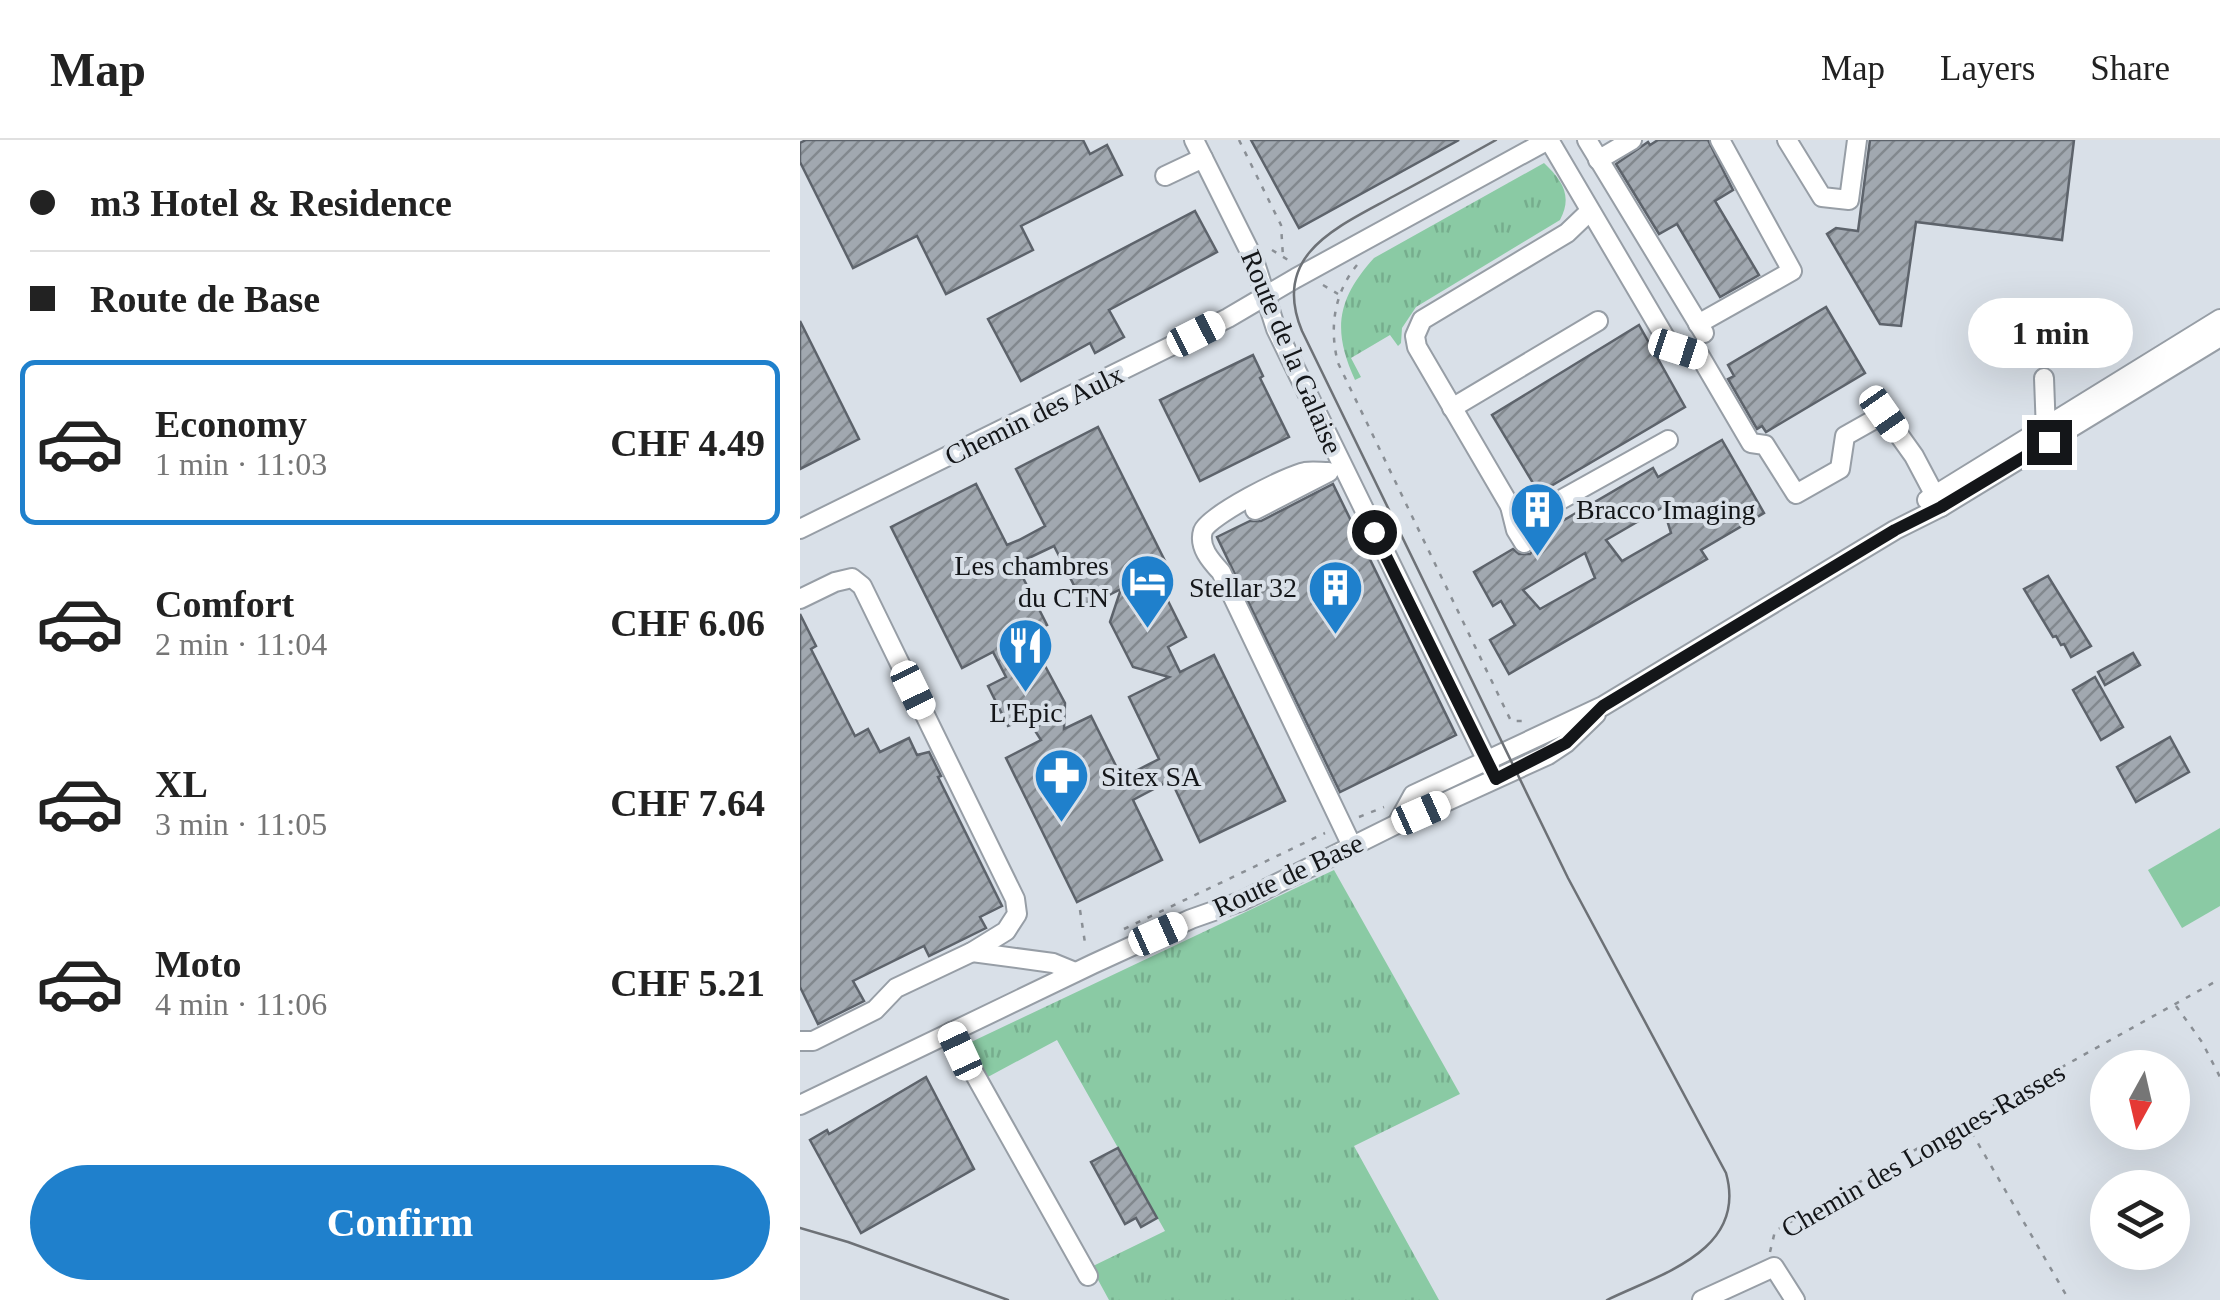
<!DOCTYPE html>
<meta charset="utf-8">
<style>
body{margin:0;font-family:Georgia,serif;background:#f2f2f2;color:#222;height:100vh;display:flex;flex-direction:column;font-size:38px;white-space:nowrap}
*{box-sizing:border-box;margin:0}
p{font-size:32px;color:#767676}
.icon{flex:none;width:55px;height:55px;fill:none;stroke:currentColor;stroke-width:2;stroke-linecap:round;stroke-linejoin:round}
.map{position:relative;flex:1;overflow:hidden}
.details{display:flex;flex-direction:column;background:#fff;width:800px}
.details>*{flex:none}
.banner{display:grid;align-content:center;height:220px;padding:0 30px;background:#fff}
.needle{width:65px;rotate:188deg}
.fabs{position:absolute;left:1290px;top:910px;display:grid;gap:20px}
.fabs a{display:grid;place-items:center;width:100px;height:100px;border-radius:50%;background:#fff;box-shadow:0 10px 40px #0002;font-size:50px}
.end{position:absolute;width:45px;height:45px;margin:-22px;border:12px solid #141619;background:#fff;box-shadow:0 0 0 5px #fff}
.from{border-radius:50%}
.bubble{position:absolute;height:70px;border-radius:35px;background:#fff;box-shadow:0 10px 40px #0002;font-size:32px;font-weight:600;line-height:70px;text-align:center}
.car{position:absolute;width:30px;height:60px;margin:-30px -15px;border-radius:12px;box-shadow:0 0 8px 2px #0007;background:linear-gradient(#fff 24%,#345 0 40%,#fff 0 76%,#345 0 86%,#fff 0)}
.banner b{display:flex;align-items:center;gap:35px;height:95px;font-size:38px}
.banner b+b{border-top:2px solid #e0e0e0}
.banner i{width:25px;height:25px;background:#222}
ul{padding:0;list-style:none}
li{display:flex;align-items:center;gap:30px;height:165px;margin:0 20px 15px;padding:0 10px;border:5px solid transparent;border-radius:15px}
li div{flex:1}
li b{display:block;font-size:38px}
li em{font-style:normal;font-weight:600}
li.selected{border-color:#1f80cc}
li>.icon{width:90px;height:90px;stroke-width:1.5}
.cta{display:flex;gap:20px;margin-top:auto;padding:20px 30px}
.cta a{flex:1;height:115px;border-radius:60px;background:#1f80cc;color:#fff;font-size:40px;font-weight:600;line-height:115px;text-align:center}
header{display:flex;align-items:center;gap:60px;box-sizing:border-box;height:140px;padding:0 50px;background:#fff;border-bottom:2px solid #e0e0e0}
header strong{font-size:48px}
nav{display:flex;gap:55px;margin-inline-start:auto;font-size:35px}
main{display:flex;flex:1;min-height:0}
.map>svg:first-child{display:block}
.grass{fill:url(#grass-tufts)}
.green{fill:#8acaa4}
.building{fill:url(#building-hatch);stroke:#5d636b;stroke-width:2.5;fill-rule:evenodd}
.lines{fill:none;stroke-linecap:round;stroke-linejoin:round}
.minor-casing{stroke:#979ea6;stroke-width:22}
.path{stroke:#8a8f95;stroke-width:2.5;stroke-dasharray:5 8;stroke-linecap:butt}
.minor{stroke:#fff;stroke-width:18}
.tram{stroke:#6d7176;stroke-width:2.5}
.route{stroke:#141619;stroke-width:12}
.labels{text-anchor:middle;dominant-baseline:central;stroke-width:8;stroke-linejoin:round;paint-order:stroke}
.street-label{font-size:28px;fill:#141619;stroke:#d9e0e8}
.poi-label{font-size:28px;fill:#141619;stroke:#d9e0e8;text-anchor:start}
</style>
<header>
<strong>Map</strong>
<nav><a>Map</a><a>Layers</a><a>Share</a></nav>
</header>
<main>
<section class="details">
<div class="banner">
<b><i class="from"></i>m3 Hotel &amp; Residence</b>
<b><i></i>Route de Base</b>
</div>
<ul>
<li class="selected"><svg class="icon" aria-label="car" viewBox="0 0 24 24"><path d="M5 17H2v-5l4-1 3-4h7l3 4 3 1v5h-3M9 17h6M6 11h13"/><circle cx="7" cy="17" r="2"/><circle cx="17" cy="17" r="2"/></svg><div><b>Economy</b><p>1 min · 11:03</p></div><em>CHF 4.49</em></li>
<li><svg class="icon" aria-label="car" viewBox="0 0 24 24"><path d="M5 17H2v-5l4-1 3-4h7l3 4 3 1v5h-3M9 17h6M6 11h13"/><circle cx="7" cy="17" r="2"/><circle cx="17" cy="17" r="2"/></svg><div><b>Comfort</b><p>2 min · 11:04</p></div><em>CHF 6.06</em></li>
<li><svg class="icon" aria-label="car" viewBox="0 0 24 24"><path d="M5 17H2v-5l4-1 3-4h7l3 4 3 1v5h-3M9 17h6M6 11h13"/><circle cx="7" cy="17" r="2"/><circle cx="17" cy="17" r="2"/></svg><div><b>XL</b><p>3 min · 11:05</p></div><em>CHF 7.64</em></li>
<li><svg class="icon" aria-label="car" viewBox="0 0 24 24"><path d="M5 17H2v-5l4-1 3-4h7l3 4 3 1v5h-3M9 17h6M6 11h13"/><circle cx="7" cy="17" r="2"/><circle cx="17" cy="17" r="2"/></svg><div><b>Moto</b><p>4 min · 11:06</p></div><em>CHF 5.21</em></li>
</ul>
<div class="cta"><a>Confirm</a></div>
</section>
<div class="map">
<svg width="1420" height="1160" viewBox="0 0 1420 1160">
<defs>
<pattern id="grass-tufts" width="24" height="20" patternUnits="userSpaceOnUse" patternTransform="scale(2.5)"><rect width="24" height="20" fill="#8acaa4"/><path d="M3 7l-1-3M5 7V3M7 7l1-3M15 17l-1-3M17 17v-4M19 17l1-3" fill="none" stroke="#76ad8d"/></pattern>
<pattern id="building-hatch" width="6" height="6" patternUnits="userSpaceOnUse" patternTransform="scale(2.5)"><rect width="6" height="6" fill="#a1a8b0"/><path d="M-1 1l2-2M0 6l6-6M5 7l2-2" fill="none" stroke="#82888e"/></pattern>
</defs>
<rect width="100%" height="100%" fill="#d9e0e8"/>
<!-- grass -->
<g class="grass">
<path d="M744 23C762 40 773 56 760 80L616 167 602 188 601 203 598 206 590 195 551 218 561 237 555 240C532 190 537 159 574 118Z"/>
<polygon points="534,730 660,954 554,1006 639,1160 309,1160 291,1127 365,1091 257,900 186,938 169,903"/>
</g>
<!-- green -->
<polygon class="green" points="1420,688 1420,766 1382,788 1348,730"/>
<!-- building -->
<g class="building">
<polygon points="6,0 283,0 290,14 307,5 322,35 221,86 233,110 146,154 117,96 53,128 0,22 0,3"/>
<polygon points="451,0 659,0 499,88"/>
<polygon points="858,0 908,0 933,50 915,61 959,135 920,157 877,84 859,94 816,24 848,2 850,5"/>
<polygon points="1070,0 1274,0 1262,100 1116,82 1101,186 1080,184 1027,94 1036,88 1058,91"/>
<polygon points="395,71 417,112 309,170 324,197 295,213 290,203 221,241 188,179"/>
<polygon points="1026,167 1065,233 966,292 962,286 957,289 928,239 934,236 928,225"/>
<polygon points="0,181 59,299 0,329"/>
<polygon points="839,185 885,267 739,353 692,275"/>
<polygon points="453,215 463,236 460,238 489,297 400,341 360,260"/>
<path d="M298 287 367 425 336 441 348 466 366 457 386 497 368 507 380 532 414 515 485 661 400 702 371 640 333 660 362 720 277 762 206 618 241 600 227 578 208 586 188 546 206 537 193 512 162 528 91 387 176 344 207 405 219 400 245 386 216 329ZM254 406 285 467 321 449 310 482 333 527 369 537 329 557 359 619 322 638 291 576 264 589 265 563 238 513 202 508 247 485 216 424Z"/>
<path d="M922 300 964 373 901 410 907 419 709 534 690 500 715 485 701 461 693 466 674 432 713 409 719 414H730L735 408V397L853 328 858 337ZM863 367 871 393 822 421 806 400ZM785 413 795 438 740 469 723 450Z"/>
<polygon points="533,344 656,595 540,652 417,397 450,381 461,381"/>
<polygon points="1248,436 1291,506 1271,517 1264,504 1261,505 1256,496 1253,497 1224,449"/>
<polygon points="0,474 16,506 11,509 55,596 68,589 80,612 109,598 117,615 129,612 141,636 138,637 202,766 180,777 186,788 129,816 124,806 53,841 64,861 18,884 0,847"/>
<polygon points="1333,513 1340,525 1305,545 1298,532"/>
<polygon points="1295,537 1323,587 1301,600 1273,550"/>
<polygon points="1370,597 1389,632 1336,662 1317,627"/>
<polygon points="126,937 174,1029 61,1093 10,1000 27,990 29,994"/>
<polygon points="318,1008 357,1078 341,1087 336,1078 325,1084 291,1022"/>
</g>
<g class="lines">
<defs>
<g id="minor">
<polyline points="394,0 454,120 476,189 690,627"/>
<polyline points="749,0 869,204 900,216 951,303 965,305 996,354 1040,329 1045,296 1084,274 1114,316 1141,367"/>
<polyline points="787,0 904,193"/>
<polyline points="987,0 1022,57 1049,60 1057,0"/>
<polyline points="798,20 832,0"/>
<polyline points="365,36 403,18"/>
<path d="M790 71 767 93 622 180 615 196 617 207 710 366C723 375 732 374 746 368L868 300"/>
<polyline points="898,184 992,131 920,0"/>
<polyline points="1244,238 1246,292"/>
<polyline points="652,268 798,181"/>
<path d="M529 332C521 332 512 331 505 332 488 335 408 376 403 391 398 407 411 421 421 432L552 706"/>
<polyline points="1127,360 1420,179"/>
<polyline points="710,366 716,390 724,403"/>
<polyline points="455,370 527,333"/>
<polyline points="0,389 428,178 496,138 748,0"/>
<polyline points="0,459 35,442 52,438 62,446 215,759 217,774 206,791 172,812 96,848 75,870 13,901 0,901"/>
<polyline points="597,684 613,655 803,566 1095,390 1141,367 1420,197"/>
<polyline points="172,812 253,823 275,832"/>
<polyline points="151,892 288,1136"/>
<polyline points="0,965 293,824 391,779 442,761 597,684 748,615 766,603 796,574"/>
<polyline points="902,1160 974,1127 995,1160"/>
</g>
</defs>
<!-- minor casing -->
<use href="#minor" class="minor-casing"/>
<!-- path -->
<g class="path">
<polyline points="439,0 481,85 483,117"/>
<polyline points="472,110 488,120"/>
<path d="M557 125C534 153 529 188 538 223L711 581H726"/>
<polyline points="523,145 538,154"/>
<polyline points="559,677 584,667"/>
<polyline points="280,770 285,803"/>
<polyline points="324,789 525,693"/>
<polyline points="1376,866 1402,902 1420,937"/>
<polyline points="1165,981 1269,1160"/>
<polyline points="970,1112 975,1091 1165,981 1420,839"/>
</g>
<!-- minor -->
<use href="#minor" class="minor"/>
<!-- tram -->
<g class="tram">
<path d="M696 0C662 19 628 38 594 56 538 87 470 114 502 191L768 738 926 1033C948 1111 860 1134 807 1160"/>
<polyline points="0,1088 48,1102 208,1160"/>
</g>
</g>
<g class="lines">
<!-- route -->
<polyline class="route" points="574,392 696,639 766,603 803,566 1095,390 1141,367 1249,302"/>
</g>
<!-- icons -->
<defs>
<symbol id="building-pin" viewBox="-11 -11 22 30"><path d="M0 17L-7.5 6A9.5 9.5 0 1 1 7.5 6Z" fill="#1f80cc" stroke="#d9e0e8"/><path d="M-4-6H4V6H1V3H-1V6H-4ZM-2.5-4.3h1.7v1.8h-1.7ZM.8-4.3h1.7v1.8H.8ZM-2.5-1h1.7V.8h-1.7ZM.8-1h1.7V.8H.8Z" fill="#fff"/></symbol>
<symbol id="hotel-pin" viewBox="-11 -11 22 30"><path d="M0 17L-7.5 6A9.5 9.5 0 1 1 7.5 6Z" fill="#1f80cc" stroke="#d9e0e8"/><path d="M-6-4.5h1.5V1H6V5H4.5V3h-9V5H-6ZM-4 0a1.8 1.8 0 1 1 3.6 0ZM.5 0V-2.5h3Q6-2.5 6 0Z" fill="#fff"/></symbol>
<symbol id="restaurant-pin" viewBox="-11 -11 22 30"><path d="M0 17L-7.5 6A9.5 9.5 0 1 1 7.5 6Z" fill="#1f80cc" stroke="#d9e0e8"/><path d="M-5-6h1v4h1v-4h1v4h1v-4h1v5L-1.5 .5V6h-2V.5L-5-1ZM5-6V6H3V1.5H1.5Q1.5-4 5-6Z" fill="#fff"/></symbol>
<symbol id="pharmacy-pin" viewBox="-11 -11 22 30"><path d="M0 17L-7.5 6A9.5 9.5 0 1 1 7.5 6Z" fill="#1f80cc" stroke="#d9e0e8"/><path d="M-2-6h4v4h4v4h-4v4h-4v-4h-4v-4h4Z" fill="#fff"/></symbol>
</defs>
<g fill-rule="evenodd">
<use href="#building-pin" x="706" y="338" width="63" height="86"/>
<use href="#hotel-pin" x="316" y="410" width="63" height="86"/>
<use href="#building-pin" x="504" y="416" width="63" height="86"/>
<use href="#restaurant-pin" x="194" y="474" width="63" height="86"/>
<use href="#pharmacy-pin" x="230" y="604" width="63" height="86"/>
</g>
<g class="labels">
<!-- street labels -->
<g class="street-label">
<text transform="translate(492 212) rotate(67)">Route de la Galaise</text>
<text transform="translate(234 275) rotate(-26)">Chemin des Aulx</text>
<text transform="translate(488 735) rotate(-25)">Route de Base</text>
<text transform="translate(1123 1010) rotate(-30)">Chemin des Longues-Rasses</text>
</g>
<!-- poi labels -->
<g class="poi-label">
<text x="776" y="369">Bracco Imaging</text>
<text x="309" y="425" text-anchor="end">Les chambres<tspan x="309" dy="32">du CTN</tspan></text>
<text x="497" y="447" text-anchor="end">Stellar 32</text>
<text x="226" y="572" text-anchor="middle">L'Epic</text>
<text x="301" y="636">Sitex SA</text>
</g>
</g>
</svg>
<div class="fabs">
<a><svg class="needle" viewBox="-14 -14 28 28"><path d="M0-13l5 13h-10z" fill="#e53935"/><path d="M0 13l5-13h-10z" fill="#767676"/></svg></a>
<a><svg class="icon" aria-label="layers" viewBox="0 0 24 24"><path d="M12 4l9 5-9 5-9-5zM3 14l9 5 9-5"/></svg></a>
</div>
<i class="end from" style="left:574px;top:392px"></i>
<i class="end" style="left:1249px;top:302px"></i>
<div class="bubble" style="left:1168px;top:158px;width:165px">1 min</div>
<i class="car" style="left:396px;top:194px;rotate:63deg"></i>
<i class="car" style="left:878px;top:209px;rotate:108deg"></i>
<i class="car" style="left:1084px;top:274px;rotate:145deg"></i>
<i class="car" style="left:113px;top:550px;rotate:154deg"></i>
<i class="car" style="left:621px;top:673px;rotate:66deg"></i>
<i class="car" style="left:358px;top:794px;rotate:66deg"></i>
<i class="car" style="left:160px;top:911px;rotate:335deg"></i>
</div>
</main>
